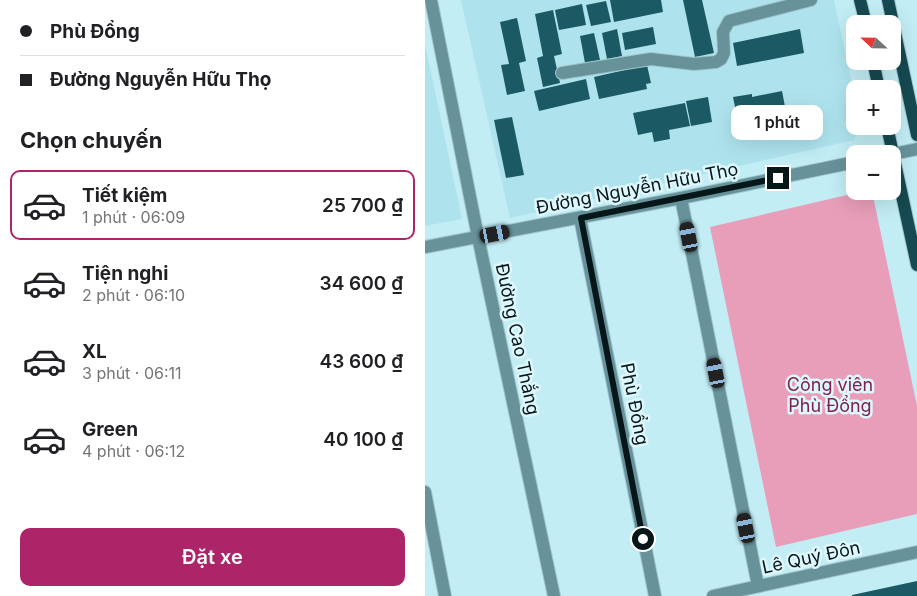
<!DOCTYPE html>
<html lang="vi">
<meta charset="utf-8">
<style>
body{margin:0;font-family:Inter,sans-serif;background:#f6f6f6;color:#202124;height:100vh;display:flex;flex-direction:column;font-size:19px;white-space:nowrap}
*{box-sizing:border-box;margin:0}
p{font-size:16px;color:#757577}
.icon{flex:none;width:28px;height:28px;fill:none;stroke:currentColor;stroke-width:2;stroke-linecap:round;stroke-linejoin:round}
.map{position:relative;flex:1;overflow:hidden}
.side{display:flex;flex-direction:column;background:#fff;width:425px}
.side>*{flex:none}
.guide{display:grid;align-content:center;height:110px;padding:0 20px;background:#fff}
.needle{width:32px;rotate:292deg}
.buttons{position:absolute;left:421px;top:15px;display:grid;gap:10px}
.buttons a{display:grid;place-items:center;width:55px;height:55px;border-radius:10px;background:#fff;box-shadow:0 5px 20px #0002;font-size:25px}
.end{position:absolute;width:22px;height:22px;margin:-11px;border:6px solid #061619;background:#fff;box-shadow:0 0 0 2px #fff}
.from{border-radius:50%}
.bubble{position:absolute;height:35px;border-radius:10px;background:#fff;box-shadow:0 5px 20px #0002;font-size:16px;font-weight:600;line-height:35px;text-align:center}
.car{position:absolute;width:15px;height:30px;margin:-15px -8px;border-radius:6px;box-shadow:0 0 4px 1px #0007;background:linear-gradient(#222 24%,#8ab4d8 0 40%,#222 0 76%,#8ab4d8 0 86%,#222 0)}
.guide b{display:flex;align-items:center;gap:18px;height:48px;font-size:19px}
.guide b+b{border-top:1px solid #e0e0e0}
.guide i{width:12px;height:12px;background:#202124}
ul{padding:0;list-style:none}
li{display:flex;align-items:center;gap:15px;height:70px;margin:0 10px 8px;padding:0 10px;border:2px solid transparent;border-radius:10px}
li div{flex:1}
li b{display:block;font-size:19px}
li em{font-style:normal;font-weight:600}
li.selected{border-color:#ad2569}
li>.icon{width:45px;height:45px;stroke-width:1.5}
h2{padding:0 20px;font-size:22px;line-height:60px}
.action{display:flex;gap:10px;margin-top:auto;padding:10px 20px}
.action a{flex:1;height:58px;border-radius:10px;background:#ad2569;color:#fff;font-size:20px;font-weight:600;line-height:58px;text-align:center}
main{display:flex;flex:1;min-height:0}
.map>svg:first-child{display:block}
.built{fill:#aee3ed}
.green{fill:#e89eb9}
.building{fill:#1b5a64}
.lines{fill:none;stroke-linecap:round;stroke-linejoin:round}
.minor-casing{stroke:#a0c6cd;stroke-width:14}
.major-casing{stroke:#a0c6cd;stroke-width:14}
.minor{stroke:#67929a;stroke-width:12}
.major{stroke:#164951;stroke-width:12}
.route{stroke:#061619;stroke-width:6}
.labels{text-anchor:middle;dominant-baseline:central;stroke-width:5;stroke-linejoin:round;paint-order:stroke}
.street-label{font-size:18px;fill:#061619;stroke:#ddf7fc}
.park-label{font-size:18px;fill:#81214f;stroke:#ddf7fc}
</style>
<main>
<section class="side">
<div class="guide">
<b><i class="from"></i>Phù Đổng</b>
<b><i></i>Đường Nguyễn Hữu Thọ</b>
</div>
<h2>Chọn chuyến</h2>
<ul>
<li class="selected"><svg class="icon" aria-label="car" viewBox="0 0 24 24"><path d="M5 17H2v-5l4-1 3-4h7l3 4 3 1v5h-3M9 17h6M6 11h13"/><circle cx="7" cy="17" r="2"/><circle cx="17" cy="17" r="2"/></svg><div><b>Tiết kiệm</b><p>1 phút · 06:09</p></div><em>25 700 ₫</em></li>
<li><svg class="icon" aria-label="car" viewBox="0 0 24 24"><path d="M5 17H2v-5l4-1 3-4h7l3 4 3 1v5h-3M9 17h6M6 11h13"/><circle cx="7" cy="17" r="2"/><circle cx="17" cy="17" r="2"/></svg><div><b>Tiện nghi</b><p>2 phút · 06:10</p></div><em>34 600 ₫</em></li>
<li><svg class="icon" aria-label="car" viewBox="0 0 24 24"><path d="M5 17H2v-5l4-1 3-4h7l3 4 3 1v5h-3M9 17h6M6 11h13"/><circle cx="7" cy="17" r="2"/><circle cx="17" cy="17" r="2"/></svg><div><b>XL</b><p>3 phút · 06:11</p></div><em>43 600 ₫</em></li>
<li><svg class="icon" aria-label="car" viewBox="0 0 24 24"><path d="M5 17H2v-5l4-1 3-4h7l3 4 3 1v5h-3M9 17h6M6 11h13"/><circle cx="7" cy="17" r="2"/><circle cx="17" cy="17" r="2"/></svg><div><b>Green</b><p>4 phút · 06:12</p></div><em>40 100 ₫</em></li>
</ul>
<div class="action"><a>Đặt xe</a></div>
</section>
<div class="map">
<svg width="492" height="596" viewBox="0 0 492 596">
<rect width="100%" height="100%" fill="#c2edf5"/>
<!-- built -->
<g class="built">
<polygon points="36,0 409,0 430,98 430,126 435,126 429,140 85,218"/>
<polygon points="0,44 37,219 0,226"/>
</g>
<!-- green -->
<polygon class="green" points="439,191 447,191 492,406 492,514 351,547 285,227"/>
<!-- building -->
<g class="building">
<polygon points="185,0 236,0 238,12 189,22"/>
<polygon points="258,0 277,0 289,53 270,57"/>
<polygon points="181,1 186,22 166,26 161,5"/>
<polygon points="157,4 161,25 134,30 130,10"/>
<polygon points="128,10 137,54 129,56 135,83 118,87 112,58 118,56 110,14"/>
<polygon points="92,18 101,61 94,63 100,91 82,95 76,65 84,64 75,22"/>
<polygon points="228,27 231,44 200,50 197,33"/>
<polygon points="192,29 197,56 182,59 177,33"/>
<polygon points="375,29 379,53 312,66 308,43"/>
<polygon points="169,33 175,60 160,63 155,36"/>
<polygon points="222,65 226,83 221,84 222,89 174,99 169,77"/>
<polygon points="161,79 165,99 114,111 109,91"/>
<polygon points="357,91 362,117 332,124 333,127 315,131 308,97 327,94 327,97"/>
<polygon points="283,97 287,122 266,126 261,101"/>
<polygon points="260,103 265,126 244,130 245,139 229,142 227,132 213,135 208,113"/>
<polygon points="87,117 99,175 81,178 69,120"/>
<polygon points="492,581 492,596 427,596 427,595"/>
</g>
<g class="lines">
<defs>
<g id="minor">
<polyline points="6,0 53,237 129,596"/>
<polyline points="137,73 226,59 269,64 291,62 296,59 299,53 298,32 304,21 386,0"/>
<polyline points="468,154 492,149"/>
<polyline points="256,198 333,586"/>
<polyline points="155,218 230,596"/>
<polyline points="0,247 256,198 430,162"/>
<polyline points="0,492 20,596"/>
<polyline points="288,596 492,552"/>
</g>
<g id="major">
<polyline points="435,0 441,24"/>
<polyline points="463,0 492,135"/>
<polyline points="448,61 454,89"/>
<polyline points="462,126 492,265"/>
</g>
</defs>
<!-- minor casing -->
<use href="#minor" class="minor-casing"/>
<!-- major casing -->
<use href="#major" class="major-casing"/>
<!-- minor -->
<use href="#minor" class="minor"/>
<!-- major -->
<use href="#major" class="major"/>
</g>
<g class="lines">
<!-- route -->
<polyline class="route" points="218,539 156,218 353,178"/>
</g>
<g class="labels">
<!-- street labels -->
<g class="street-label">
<text transform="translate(212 188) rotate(-11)">Đường Nguyễn Hữu Thọ</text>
<text transform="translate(93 339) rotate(78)">Đường Cao Thắng</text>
<text transform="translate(210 404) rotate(79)">Phù Đổng</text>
<text transform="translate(386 557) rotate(-12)">Lê Quý Đôn</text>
</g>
<!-- park labels -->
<g class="park-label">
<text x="405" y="384">Công viên<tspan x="405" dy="21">Phù Đổng</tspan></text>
</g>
</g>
</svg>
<div class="buttons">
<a><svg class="needle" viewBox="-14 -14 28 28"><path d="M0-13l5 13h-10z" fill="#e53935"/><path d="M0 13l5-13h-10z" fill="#757577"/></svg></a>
<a>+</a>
<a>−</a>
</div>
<i class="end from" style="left:218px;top:539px"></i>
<i class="end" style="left:353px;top:178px"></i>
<div class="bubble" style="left:306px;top:105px;width:92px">1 phút</div>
<i class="car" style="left:70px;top:234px;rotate:79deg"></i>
<i class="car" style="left:264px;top:237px;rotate:349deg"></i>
<i class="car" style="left:291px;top:373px;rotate:349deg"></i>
<i class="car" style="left:321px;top:528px;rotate:349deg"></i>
</div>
</main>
